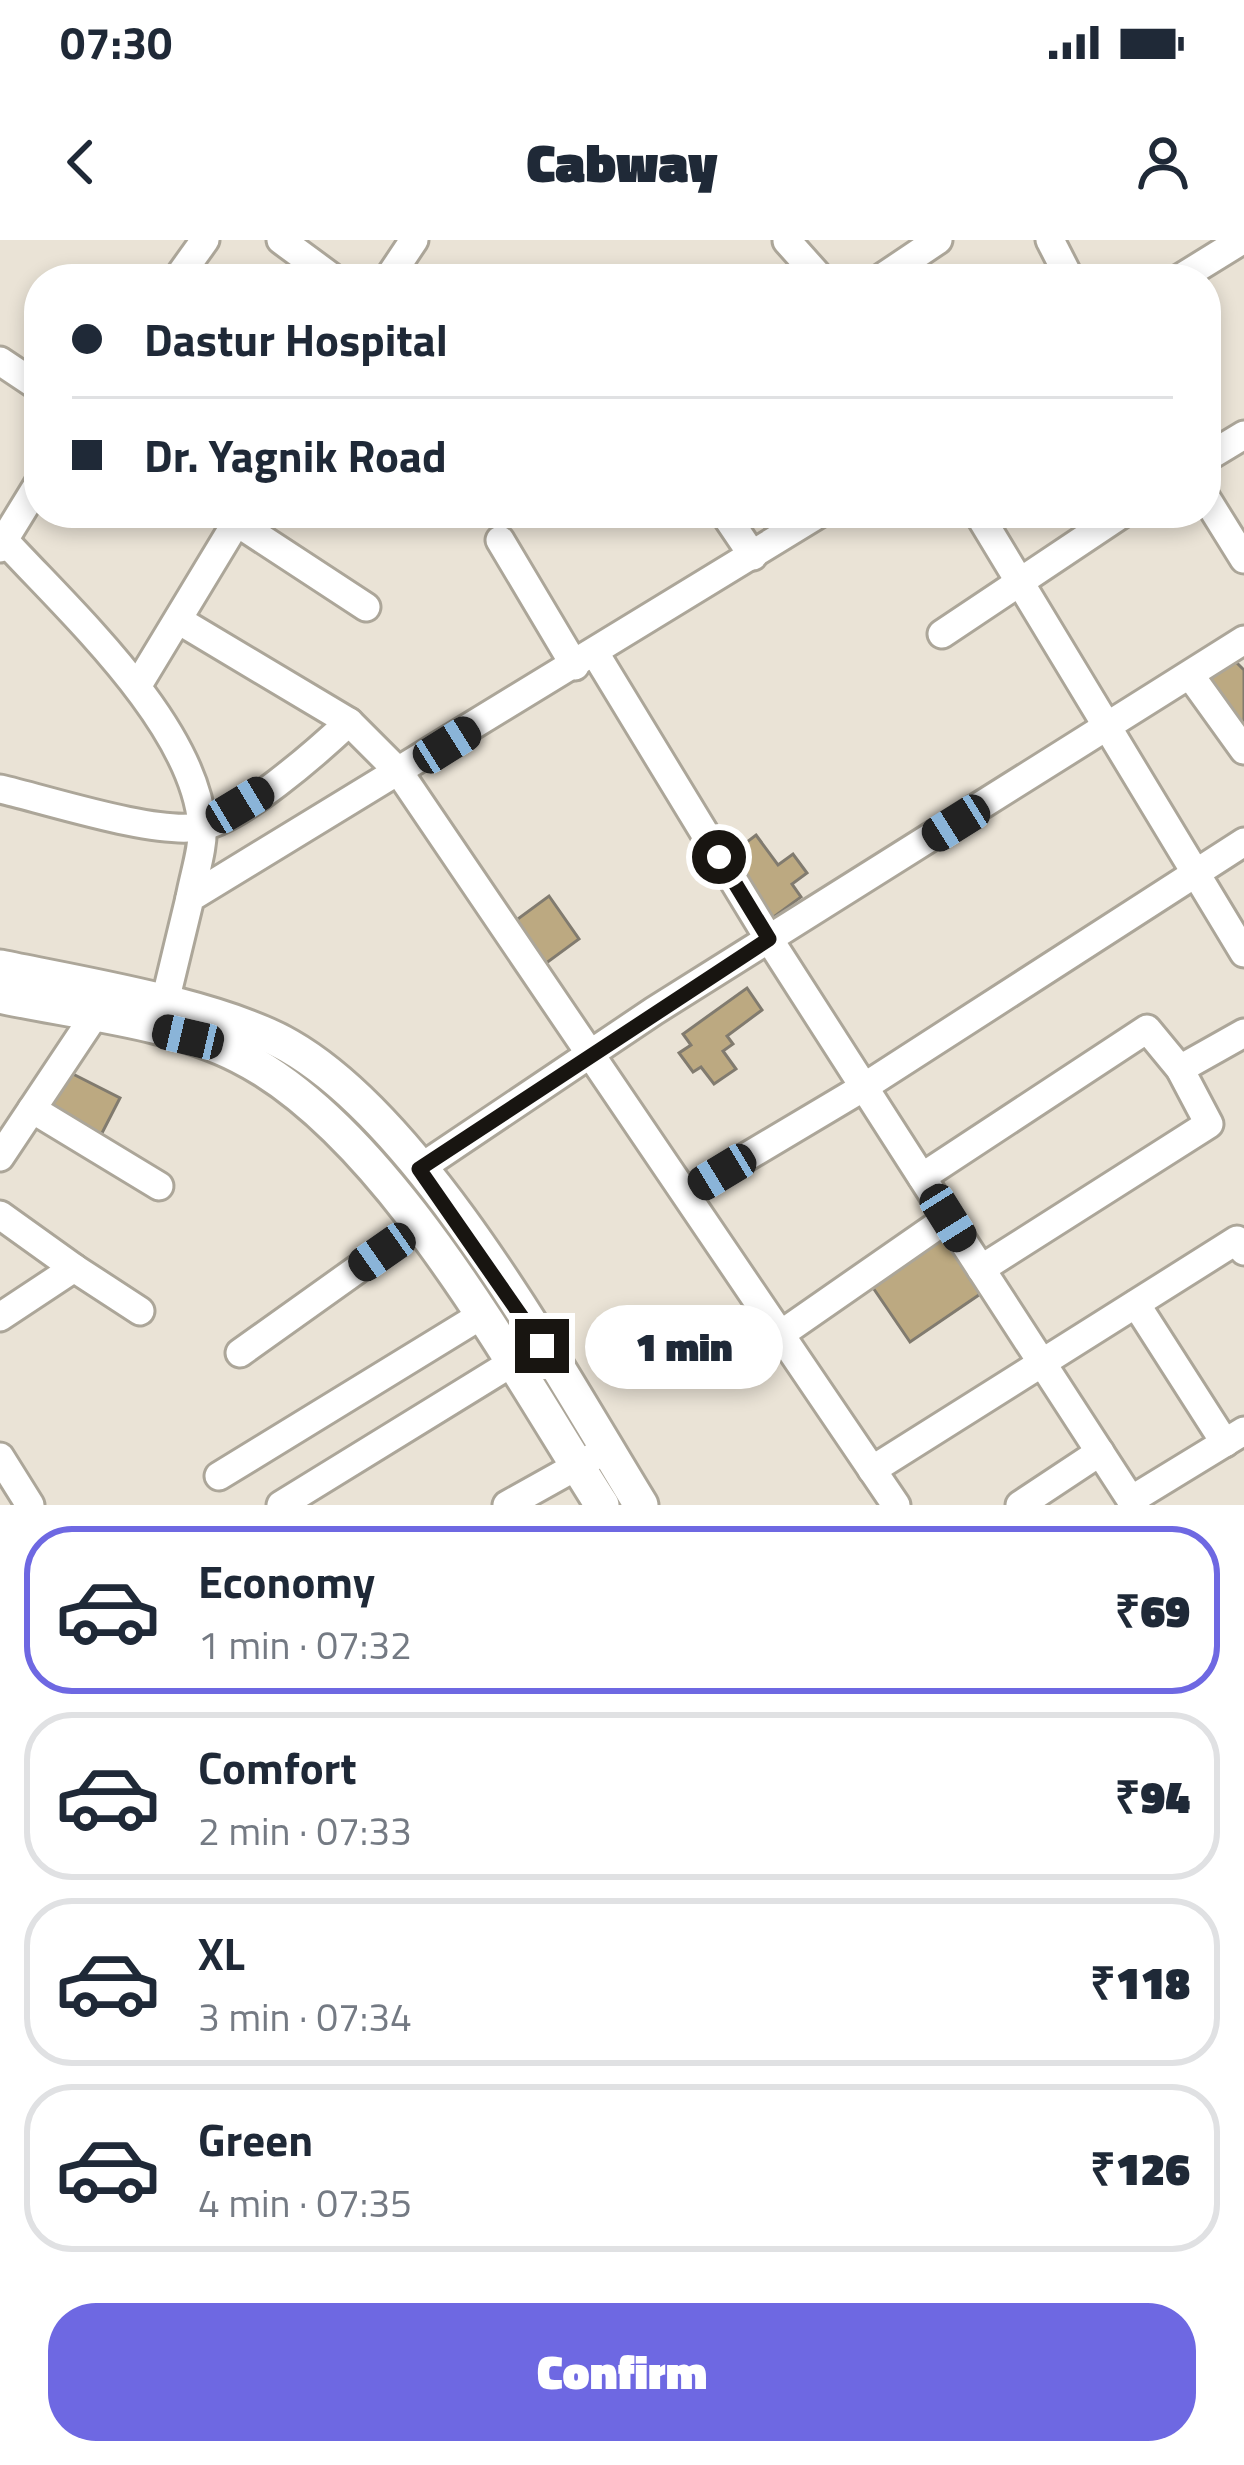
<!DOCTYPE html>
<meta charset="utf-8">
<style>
body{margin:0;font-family:"Titillium Web",sans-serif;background:#f2f2f3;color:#1f2937;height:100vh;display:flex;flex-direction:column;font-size:45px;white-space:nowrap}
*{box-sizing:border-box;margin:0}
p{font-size:39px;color:#747a83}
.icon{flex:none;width:66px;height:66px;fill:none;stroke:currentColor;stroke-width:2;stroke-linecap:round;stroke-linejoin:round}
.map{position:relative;height:1265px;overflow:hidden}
.drawer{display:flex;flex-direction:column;background:#fff;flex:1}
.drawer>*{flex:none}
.guide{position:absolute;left:24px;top:24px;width:1197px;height:264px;border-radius:48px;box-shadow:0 6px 18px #0003;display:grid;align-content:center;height:264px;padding:0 48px;background:#fff}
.end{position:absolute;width:54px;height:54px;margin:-27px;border:15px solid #181511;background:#fff;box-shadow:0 0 0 6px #fff}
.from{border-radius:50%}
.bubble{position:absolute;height:84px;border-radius:42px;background:#fff;box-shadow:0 6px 18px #0003;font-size:39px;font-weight:800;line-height:84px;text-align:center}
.car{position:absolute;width:36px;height:72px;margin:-36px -18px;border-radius:15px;box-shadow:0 0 9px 3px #0007;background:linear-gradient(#222 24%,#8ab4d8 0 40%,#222 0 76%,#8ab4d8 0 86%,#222 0)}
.guide b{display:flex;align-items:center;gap:42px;height:114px;font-size:45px}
.guide b+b{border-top:3px solid #e0e1e3}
.guide i{width:30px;height:30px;background:#1f2937}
ul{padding:21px 0 0;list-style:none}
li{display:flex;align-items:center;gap:36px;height:168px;margin:0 24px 18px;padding:0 24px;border:6px solid #e0e1e3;border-radius:48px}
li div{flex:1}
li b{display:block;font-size:45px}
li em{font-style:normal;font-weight:800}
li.current{border-color:#6e68e2}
li>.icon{width:108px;height:108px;stroke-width:1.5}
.button{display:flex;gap:24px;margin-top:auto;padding:24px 48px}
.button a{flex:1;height:138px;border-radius:48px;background:#6e68e2;color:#fff;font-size:48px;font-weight:800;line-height:138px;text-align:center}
.status{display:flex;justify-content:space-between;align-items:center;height:84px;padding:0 60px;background:#fff;direction:ltr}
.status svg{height:33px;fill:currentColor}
header{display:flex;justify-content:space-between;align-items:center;height:156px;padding:0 48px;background:#fff;font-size:54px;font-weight:800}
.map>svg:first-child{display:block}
.building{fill:#bca981;stroke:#817b6f;stroke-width:3}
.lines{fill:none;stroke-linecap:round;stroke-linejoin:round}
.minor-casing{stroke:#aca699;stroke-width:33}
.tertiary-casing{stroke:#aca699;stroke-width:39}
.minor{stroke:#fff;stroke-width:27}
.tertiary{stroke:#fff;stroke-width:33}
.route{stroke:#181511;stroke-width:15}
</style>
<div class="status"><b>07:30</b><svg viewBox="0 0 49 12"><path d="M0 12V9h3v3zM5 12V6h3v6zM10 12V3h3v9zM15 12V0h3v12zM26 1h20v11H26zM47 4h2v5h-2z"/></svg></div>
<header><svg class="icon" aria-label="back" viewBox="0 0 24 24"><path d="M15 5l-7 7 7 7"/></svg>Cabway<svg class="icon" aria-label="person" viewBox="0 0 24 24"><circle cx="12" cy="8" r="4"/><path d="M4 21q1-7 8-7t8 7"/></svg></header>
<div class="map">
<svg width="1244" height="1265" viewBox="0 0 1244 1265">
<rect width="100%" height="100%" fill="#eae3d6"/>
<!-- building -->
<g class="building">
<polygon points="1231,417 1244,430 1244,498 1200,440"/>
<polygon points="756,595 778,625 793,614 807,633 792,644 801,657 771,679 726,618"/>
<polygon points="549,656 579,699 545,724 515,681"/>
<polygon points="747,748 762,770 727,796 733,804 723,811 736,829 714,844 701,827 693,832 679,813 691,805 683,794"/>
<polygon points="69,832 120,858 101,895 50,869"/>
<polygon points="948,978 992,1046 910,1102 865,1036"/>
</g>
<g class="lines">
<defs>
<g id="minor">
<polyline points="281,0 334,39"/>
<polyline points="1050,0 1070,39"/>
<polyline points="787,1 821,39"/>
<polyline points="177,39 205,0"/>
<polyline points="388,39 414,0"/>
<polyline points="880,39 938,0"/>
<polyline points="1179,39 1242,0"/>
<polyline points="0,121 39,147"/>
<polyline points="1206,218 1244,195"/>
<polyline points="1206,258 1244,319"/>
<polyline points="724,273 753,316"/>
<polyline points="978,273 1244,713"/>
<polyline points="224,274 366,367"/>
<polyline points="4,300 39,243"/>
<polyline points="500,300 575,426"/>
<path d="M0 308 4 300C69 371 194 484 202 585 204 607 194 635 190 658"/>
<polyline points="180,381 349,482 399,532 896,1265"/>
<polyline points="942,394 1123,273"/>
<polyline points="595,413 769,699 948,978"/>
<polyline points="1190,435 1244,510"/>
<polyline points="138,445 242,273"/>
<path d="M0 549C48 560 154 595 199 587 239 581 318 511 349 482"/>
<polyline points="160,782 190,658 820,273"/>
<polyline points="1180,829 1244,793"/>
<polyline points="32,869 159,946"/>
<polyline points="0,917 94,776 100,759"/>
<polyline points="419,929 654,771 1244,400"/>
<polyline points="922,937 1147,789 1180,829 1209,884 981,1029"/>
<polyline points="686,953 864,847 1244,602"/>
<polyline points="0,975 74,1028 0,1077"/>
<polyline points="74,1028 140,1071"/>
<polyline points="1136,1064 1225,1203"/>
<polyline points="784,1092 948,978 1131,1260"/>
<polyline points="240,1113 418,986"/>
<polyline points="0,1217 30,1265"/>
<polyline points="872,1230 1237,1000 1244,1011"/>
<polyline points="219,1236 480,1076"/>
<polyline points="281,1265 510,1124"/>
<polyline points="507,1265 593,1217"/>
<polyline points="1020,1265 1100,1212"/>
<polyline points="1134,1265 1131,1260 1244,1191"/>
</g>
<g id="tertiary">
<path d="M0 727C81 744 220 766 289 806 425 884 558 1130 641 1265"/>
<path d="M0 756C77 773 168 780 239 816 387 890 512 1125 602 1265"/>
</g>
</defs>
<!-- minor casing -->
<use href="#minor" class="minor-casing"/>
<!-- tertiary casing -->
<use href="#tertiary" class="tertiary-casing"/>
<!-- minor -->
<use href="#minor" class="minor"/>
<!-- tertiary -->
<use href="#tertiary" class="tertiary"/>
</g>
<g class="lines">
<!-- route -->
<polyline class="route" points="542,1106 419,929 769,699 719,617"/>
</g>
</svg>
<i class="end from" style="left:719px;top:617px"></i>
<i class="end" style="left:542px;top:1106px"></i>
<div class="bubble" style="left:585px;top:1065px;width:198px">1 min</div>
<i class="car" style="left:447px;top:505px;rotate:58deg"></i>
<i class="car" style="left:240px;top:565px;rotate:59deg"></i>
<i class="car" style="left:956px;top:583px;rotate:238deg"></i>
<i class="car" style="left:188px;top:797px;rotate:283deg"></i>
<i class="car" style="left:722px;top:932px;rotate:239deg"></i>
<i class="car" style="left:948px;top:978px;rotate:148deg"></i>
<i class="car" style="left:382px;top:1012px;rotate:235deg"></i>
<div class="guide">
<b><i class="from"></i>Dastur Hospital</b>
<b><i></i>Dr. Yagnik Road</b>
</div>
</div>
<section class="drawer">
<ul>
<li class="current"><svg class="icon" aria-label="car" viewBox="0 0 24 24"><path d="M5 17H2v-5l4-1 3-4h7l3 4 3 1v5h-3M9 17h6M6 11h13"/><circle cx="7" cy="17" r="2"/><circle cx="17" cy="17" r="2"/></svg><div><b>Economy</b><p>1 min · 07:32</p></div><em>₹69</em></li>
<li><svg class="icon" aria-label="car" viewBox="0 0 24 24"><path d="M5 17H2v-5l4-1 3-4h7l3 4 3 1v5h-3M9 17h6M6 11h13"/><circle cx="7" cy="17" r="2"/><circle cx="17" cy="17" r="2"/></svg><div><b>Comfort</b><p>2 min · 07:33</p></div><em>₹94</em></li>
<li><svg class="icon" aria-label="car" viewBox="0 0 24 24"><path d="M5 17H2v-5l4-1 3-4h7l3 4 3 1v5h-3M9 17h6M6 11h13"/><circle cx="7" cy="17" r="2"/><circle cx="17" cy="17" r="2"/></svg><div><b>XL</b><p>3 min · 07:34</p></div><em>₹118</em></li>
<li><svg class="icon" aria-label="car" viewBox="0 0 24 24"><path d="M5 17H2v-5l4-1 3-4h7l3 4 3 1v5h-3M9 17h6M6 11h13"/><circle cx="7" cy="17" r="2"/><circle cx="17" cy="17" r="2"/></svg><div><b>Green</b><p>4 min · 07:35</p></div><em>₹126</em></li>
</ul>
<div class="button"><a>Confirm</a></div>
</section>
